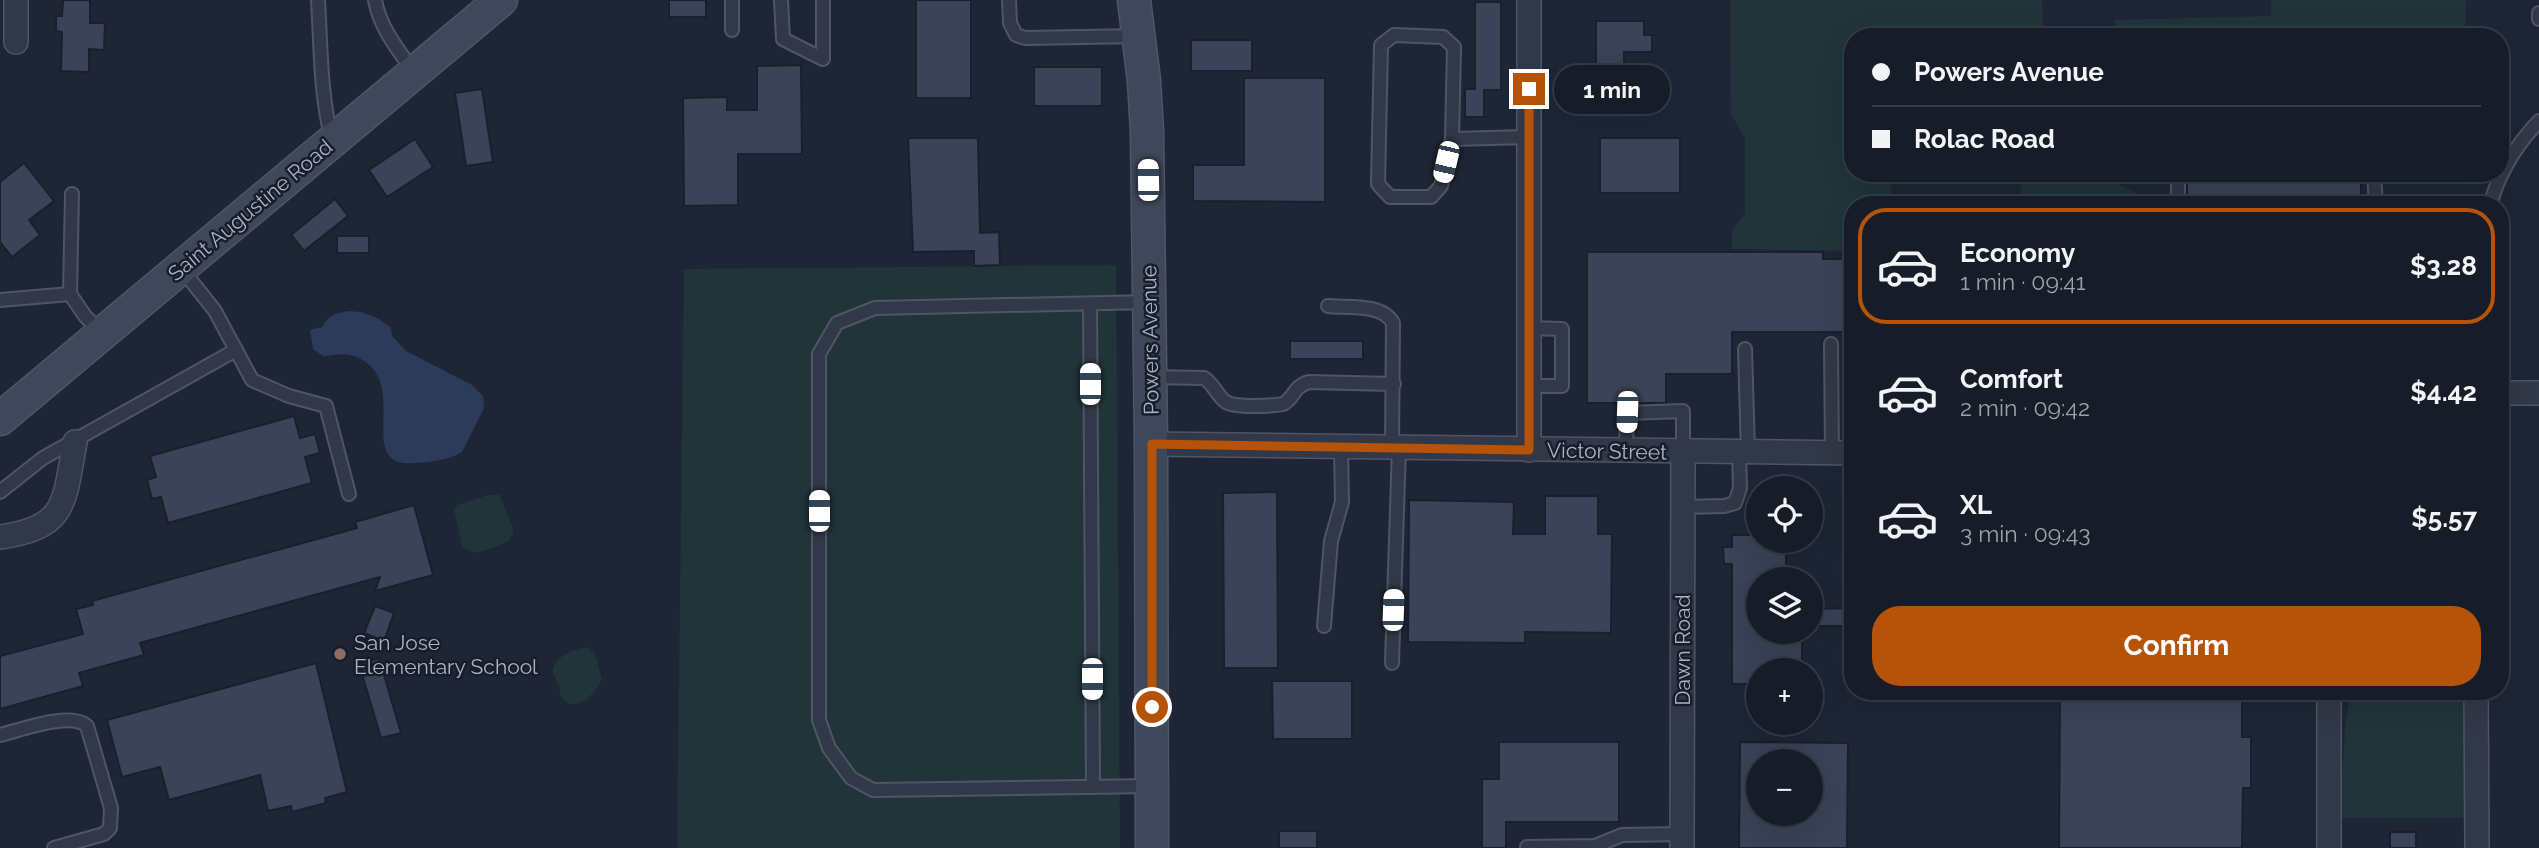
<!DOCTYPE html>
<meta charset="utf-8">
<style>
body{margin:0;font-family:Raleway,sans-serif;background:#1f2530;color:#f1f3f6;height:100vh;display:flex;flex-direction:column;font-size:26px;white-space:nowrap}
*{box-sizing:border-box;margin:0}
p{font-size:23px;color:#9ea1a8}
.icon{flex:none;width:38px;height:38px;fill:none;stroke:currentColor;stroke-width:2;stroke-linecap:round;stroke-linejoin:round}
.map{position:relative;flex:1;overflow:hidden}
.side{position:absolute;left:1844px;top:196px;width:665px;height:504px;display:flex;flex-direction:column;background:#161c28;border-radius:28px;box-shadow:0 7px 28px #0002,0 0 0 2px #353a45}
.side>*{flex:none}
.top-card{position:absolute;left:1844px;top:28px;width:665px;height:154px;border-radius:28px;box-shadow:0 7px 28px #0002,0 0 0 2px #353a45;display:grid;align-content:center;height:154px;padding:0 28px;background:#161c28}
.controls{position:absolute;left:1746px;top:476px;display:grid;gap:14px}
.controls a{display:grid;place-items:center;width:77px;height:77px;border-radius:50%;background:#161c28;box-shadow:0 7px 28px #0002,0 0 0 2px #353a45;font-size:35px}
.end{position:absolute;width:32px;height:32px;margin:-16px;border:9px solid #b45309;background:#fff;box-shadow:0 0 0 4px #fff}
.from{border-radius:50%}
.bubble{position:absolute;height:49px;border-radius:24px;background:#161c28;box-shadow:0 7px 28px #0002,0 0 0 2px #353a45;font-size:23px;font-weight:700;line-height:49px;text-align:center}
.car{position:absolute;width:21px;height:42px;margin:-21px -10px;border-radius:9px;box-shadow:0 0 5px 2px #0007;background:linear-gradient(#fff 24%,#345 0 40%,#fff 0 76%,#345 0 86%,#fff 0)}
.top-card b{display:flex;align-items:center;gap:24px;height:66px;font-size:26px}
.top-card b+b{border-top:2px solid #353a45}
.top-card i{width:18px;height:18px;background:#f1f3f6}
ul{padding:12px 0 0;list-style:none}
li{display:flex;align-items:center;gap:21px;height:116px;margin:0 14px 10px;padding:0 14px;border:4px solid transparent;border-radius:28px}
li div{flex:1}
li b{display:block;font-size:26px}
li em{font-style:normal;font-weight:700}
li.selected{border-color:#b45309}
li>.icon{width:63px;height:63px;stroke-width:1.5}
.action{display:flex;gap:14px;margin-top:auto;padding:14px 28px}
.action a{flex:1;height:80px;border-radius:28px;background:#b45309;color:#fff;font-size:28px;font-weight:700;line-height:80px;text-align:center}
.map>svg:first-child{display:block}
.green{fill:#213439}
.water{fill:#2d3b5b}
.building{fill:#3a4357;stroke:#191f2d;stroke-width:2;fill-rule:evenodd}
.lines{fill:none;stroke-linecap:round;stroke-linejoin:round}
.lane-casing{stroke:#4f5565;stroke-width:16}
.street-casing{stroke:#4f5565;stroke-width:26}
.secondary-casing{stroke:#4f5565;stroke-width:35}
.lane{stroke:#313847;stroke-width:12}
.street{stroke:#313847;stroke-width:23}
.secondary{stroke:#3f475a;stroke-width:32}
.route{stroke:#b45309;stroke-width:9}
.education-dot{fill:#8d6e63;stroke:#171d2b;stroke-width:2.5}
.labels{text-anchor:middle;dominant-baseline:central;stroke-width:5;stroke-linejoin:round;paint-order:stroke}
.street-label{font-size:21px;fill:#abb2c4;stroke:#171d2b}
.poi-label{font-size:21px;fill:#abb2c4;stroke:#171d2b;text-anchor:start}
</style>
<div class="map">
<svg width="2539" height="848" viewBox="0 0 2539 848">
<rect width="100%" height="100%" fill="#1e2636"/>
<!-- green -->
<g class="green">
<polygon points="1730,0 2042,0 2043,37 1853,37 1853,173 1891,173 1891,205 1853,205 1853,251 1732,249 1732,230 1745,213 1745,139 1731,114"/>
<polygon points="2271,0 2466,0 2465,37 2114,37 2115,20 2271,16"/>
<polygon points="2021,173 2078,173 2077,181 2110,180 2150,200 2150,205 2046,205 2045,196 2021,198"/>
<polygon points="1116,265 1120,848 677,848 684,269"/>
<polygon points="488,495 500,495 514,531 510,540 494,548 473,553 462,546 454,510 457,505"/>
<path d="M588 647 595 654 602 679C597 692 574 717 561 696 559 693 560 689 559 685 557 680 552 675 553 670 555 656 576 648 588 647Z"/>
<polygon points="2351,691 2470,691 2470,818 2340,818 2345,729"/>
</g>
<!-- water -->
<path class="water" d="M349 311 361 312 379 319 391 328 392 336 406 351 472 385 483 396 484 408 462 452C449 460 430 462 414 463 350 469 418 373 350 355 342 353 331 356 323 356L313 349 310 330 322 327C328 315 337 313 349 311Z"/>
<!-- building -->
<g class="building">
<polygon points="63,0 90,0 90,23 105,23 104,50 89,49 89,72 61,71 62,32 56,31 56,16 62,16"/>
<rect x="669" y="0" width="37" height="17"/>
<rect x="916" y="0" width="55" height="98"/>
<polygon points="1475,2 1501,2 1501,90 1484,90 1484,117 1465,117 1465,89 1475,89"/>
<polygon points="1596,21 1644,21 1644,35 1652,35 1652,52 1624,52 1624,103 1585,103 1585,78 1596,78"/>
<rect x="1191" y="40" width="61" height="31"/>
<polygon points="801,65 802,154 738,154 738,205 684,206 683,98 727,97 727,110 757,110 757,66"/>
<rect x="1034" y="67" width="68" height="39"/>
<polygon points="1244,78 1325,78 1325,202 1193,201 1193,165 1244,165"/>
<polygon points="482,89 493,162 466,166 455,93"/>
<polygon points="908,138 978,138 980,233 999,232 1000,265 974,266 974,251 913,252"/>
<rect x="1600" y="138" width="80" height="55"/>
<polygon points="415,139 433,167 387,197 369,170"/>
<polygon points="24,163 54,201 29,220 40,235 12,257 0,242 0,182"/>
<rect x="2187" y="173" width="174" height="32"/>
<polygon points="335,199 348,216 304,251 291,235"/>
<rect x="337" y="236" width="32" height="17"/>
<polygon points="1587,252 1823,252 1823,259 1853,259 1853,332 1732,332 1732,374 1666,374 1666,403 1587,403"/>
<rect x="1290" y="341" width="73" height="18"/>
<polygon points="294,416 300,438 315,434 320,453 305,457 312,483 168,523 161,497 152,499 147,480 156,477 150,456"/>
<polygon points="1277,492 1278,668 1224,668 1223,493"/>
<polygon points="1545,496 1598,496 1598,534 1612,534 1611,633 1525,632 1525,643 1408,642 1409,500 1514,502 1513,534 1545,534"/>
<polygon points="414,505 433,575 375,591 380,577 140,643 144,655 79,673 83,686 0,709 0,656 83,634 76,609 93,605 92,601 357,528 355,522"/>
<polygon points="1732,535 1759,535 1759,541 1786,541 1786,579 1759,579 1759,632 1802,632 1802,670 1759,670 1759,684 1732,684 1732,564 1724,564 1723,547 1732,547"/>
<polygon points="375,606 394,613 384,641 364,633"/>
<polygon points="1853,608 1853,626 1811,626 1811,609"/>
<polygon points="379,658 401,733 381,738 359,664"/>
<polygon points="316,663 347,792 325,798 326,803 292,812 291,806 268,811 260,775 169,800 160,767 122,777 107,720"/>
<polygon points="1272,681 1352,681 1352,739 1273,739"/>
<polygon points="2060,691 2242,691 2242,737 2251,737 2251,788 2243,788 2242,848 2059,848"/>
<polygon points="1499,742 1619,742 1619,822 1506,822 1506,848 1482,848 1482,779 1499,779"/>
<path d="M1740 742 1848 743 1847 848H1739ZM1759 761H1811V814H1759Z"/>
<rect x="1279" y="831" width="38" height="17"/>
<rect x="2390" y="832" width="26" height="16"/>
</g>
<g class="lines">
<defs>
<g id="lane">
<path d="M318 0C321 47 320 94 332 140"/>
<path d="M375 0C380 28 398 50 414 72"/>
<polyline points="781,0 783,39 823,59 823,0"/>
<polyline points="1009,0 1010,23 1016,35 1025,38 1139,36"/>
<polyline points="2539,13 2539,19"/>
<polyline points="732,30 732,0"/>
<polyline points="1452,139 1441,186 1431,197 1390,197 1378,184 1381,45 1394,35 1443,37 1454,47 1452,139 1529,137"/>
<polyline points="2178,173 2178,205"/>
<polyline points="2374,173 2376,205"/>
<path d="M2490 205C2499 173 2516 145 2539 121"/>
<polyline points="181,268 215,311 252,380 289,396 326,406 349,494"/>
<polyline points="70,294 72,194"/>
<polyline points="0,300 70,294 85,316 102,333"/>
<polyline points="1149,302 875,308 837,323 819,354 819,720 829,748 851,778 873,790 1152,786"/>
<polyline points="1090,304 1093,787"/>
<path d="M1328 306C1348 308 1382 303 1393 323L1392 448"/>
<polyline points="1831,344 1832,453"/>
<polyline points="1745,349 1748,452"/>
<path d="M1150 377 1204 378C1214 384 1217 396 1226 402 1235 408 1272 406 1283 404 1295 398 1292 387 1309 382L1394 384"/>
<polyline points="1529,386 1562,386 1562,329 1529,328"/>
<polyline points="1626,450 1627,413 1683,411 1683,452"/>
<polyline points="0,492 43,458 236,350"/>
<polyline points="1682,507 1724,506 1735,503 1740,488 1739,452"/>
<polyline points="1324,626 1331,541 1342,502 1341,448"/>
<polyline points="1392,663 1399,448"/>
<path d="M0 735C21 730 71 711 87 726L111 808 110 828 104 834 54 848"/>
<polyline points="1527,847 1595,846 1622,835 1682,834"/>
</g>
<g id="street">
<polyline points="16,42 16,0"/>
<polyline points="2501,393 2539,393"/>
<polyline points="1151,444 1853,453"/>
<polyline points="1529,450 1529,0"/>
<path d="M0 537C68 528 64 501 75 442"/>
<polyline points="2476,691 2477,848"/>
<polyline points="1682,848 1683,452"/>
<polyline points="2329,848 2329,691"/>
</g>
<g id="secondary">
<polyline points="1134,0 1144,81 1147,131 1151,444 1152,848"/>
<polyline points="0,419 501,0"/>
</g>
</defs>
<!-- lane casing -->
<use href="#lane" class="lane-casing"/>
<!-- street casing -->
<use href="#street" class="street-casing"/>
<!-- secondary casing -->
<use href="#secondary" class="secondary-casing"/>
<!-- lane -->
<use href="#lane" class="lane"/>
<!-- street -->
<use href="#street" class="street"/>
<!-- secondary -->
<use href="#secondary" class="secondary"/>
</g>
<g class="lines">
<!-- route -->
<polyline class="route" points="1152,707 1152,444 1529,450 1529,89"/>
</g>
<!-- markers -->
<circle class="education-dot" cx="340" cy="654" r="7"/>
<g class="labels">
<!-- street labels -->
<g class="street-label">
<text transform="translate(250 210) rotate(-40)">Saint Augustine Road</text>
<text transform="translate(1150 340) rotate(-91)">Powers Avenue</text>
<text transform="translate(1607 451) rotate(1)">Victor Street</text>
<text transform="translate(1682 650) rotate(-90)">Dawn Road</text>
</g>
<!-- poi labels -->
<g class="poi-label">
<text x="354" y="642">San Jose<tspan x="354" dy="24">Elementary School</tspan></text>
</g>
</g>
</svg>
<div class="controls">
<a><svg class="icon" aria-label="locate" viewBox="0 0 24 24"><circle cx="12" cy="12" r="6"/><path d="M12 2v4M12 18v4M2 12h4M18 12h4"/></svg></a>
<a><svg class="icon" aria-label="layers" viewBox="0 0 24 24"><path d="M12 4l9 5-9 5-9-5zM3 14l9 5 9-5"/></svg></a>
<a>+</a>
<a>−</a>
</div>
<i class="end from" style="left:1152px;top:707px"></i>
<i class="end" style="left:1529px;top:89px"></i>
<div class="bubble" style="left:1554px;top:65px;width:116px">1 min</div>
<i class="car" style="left:1446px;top:162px;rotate:193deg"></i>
<i class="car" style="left:1148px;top:180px;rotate:359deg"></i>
<i class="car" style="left:1090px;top:384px;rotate:0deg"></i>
<i class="car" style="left:1627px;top:412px;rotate:182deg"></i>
<i class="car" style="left:819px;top:511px;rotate:0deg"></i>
<i class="car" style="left:1393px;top:610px;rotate:2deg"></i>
<i class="car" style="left:1092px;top:679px;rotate:180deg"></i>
<div class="top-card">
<b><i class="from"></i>Powers Avenue</b>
<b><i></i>Rolac Road</b>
</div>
<section class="side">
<ul>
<li class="selected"><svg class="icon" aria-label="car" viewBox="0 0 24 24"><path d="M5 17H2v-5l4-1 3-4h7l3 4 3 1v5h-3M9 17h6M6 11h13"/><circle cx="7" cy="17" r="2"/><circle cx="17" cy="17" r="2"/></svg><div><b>Economy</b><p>1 min · 09:41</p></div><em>$3.28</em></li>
<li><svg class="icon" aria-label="car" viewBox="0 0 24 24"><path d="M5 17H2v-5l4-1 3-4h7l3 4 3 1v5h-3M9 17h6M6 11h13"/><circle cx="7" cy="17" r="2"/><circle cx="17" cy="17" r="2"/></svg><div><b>Comfort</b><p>2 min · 09:42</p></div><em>$4.42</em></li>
<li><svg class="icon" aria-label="car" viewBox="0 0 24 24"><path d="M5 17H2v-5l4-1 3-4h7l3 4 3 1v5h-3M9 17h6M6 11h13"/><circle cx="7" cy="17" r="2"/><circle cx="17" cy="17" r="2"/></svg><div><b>XL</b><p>3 min · 09:43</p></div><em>$5.57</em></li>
</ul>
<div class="action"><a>Confirm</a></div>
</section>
</div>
